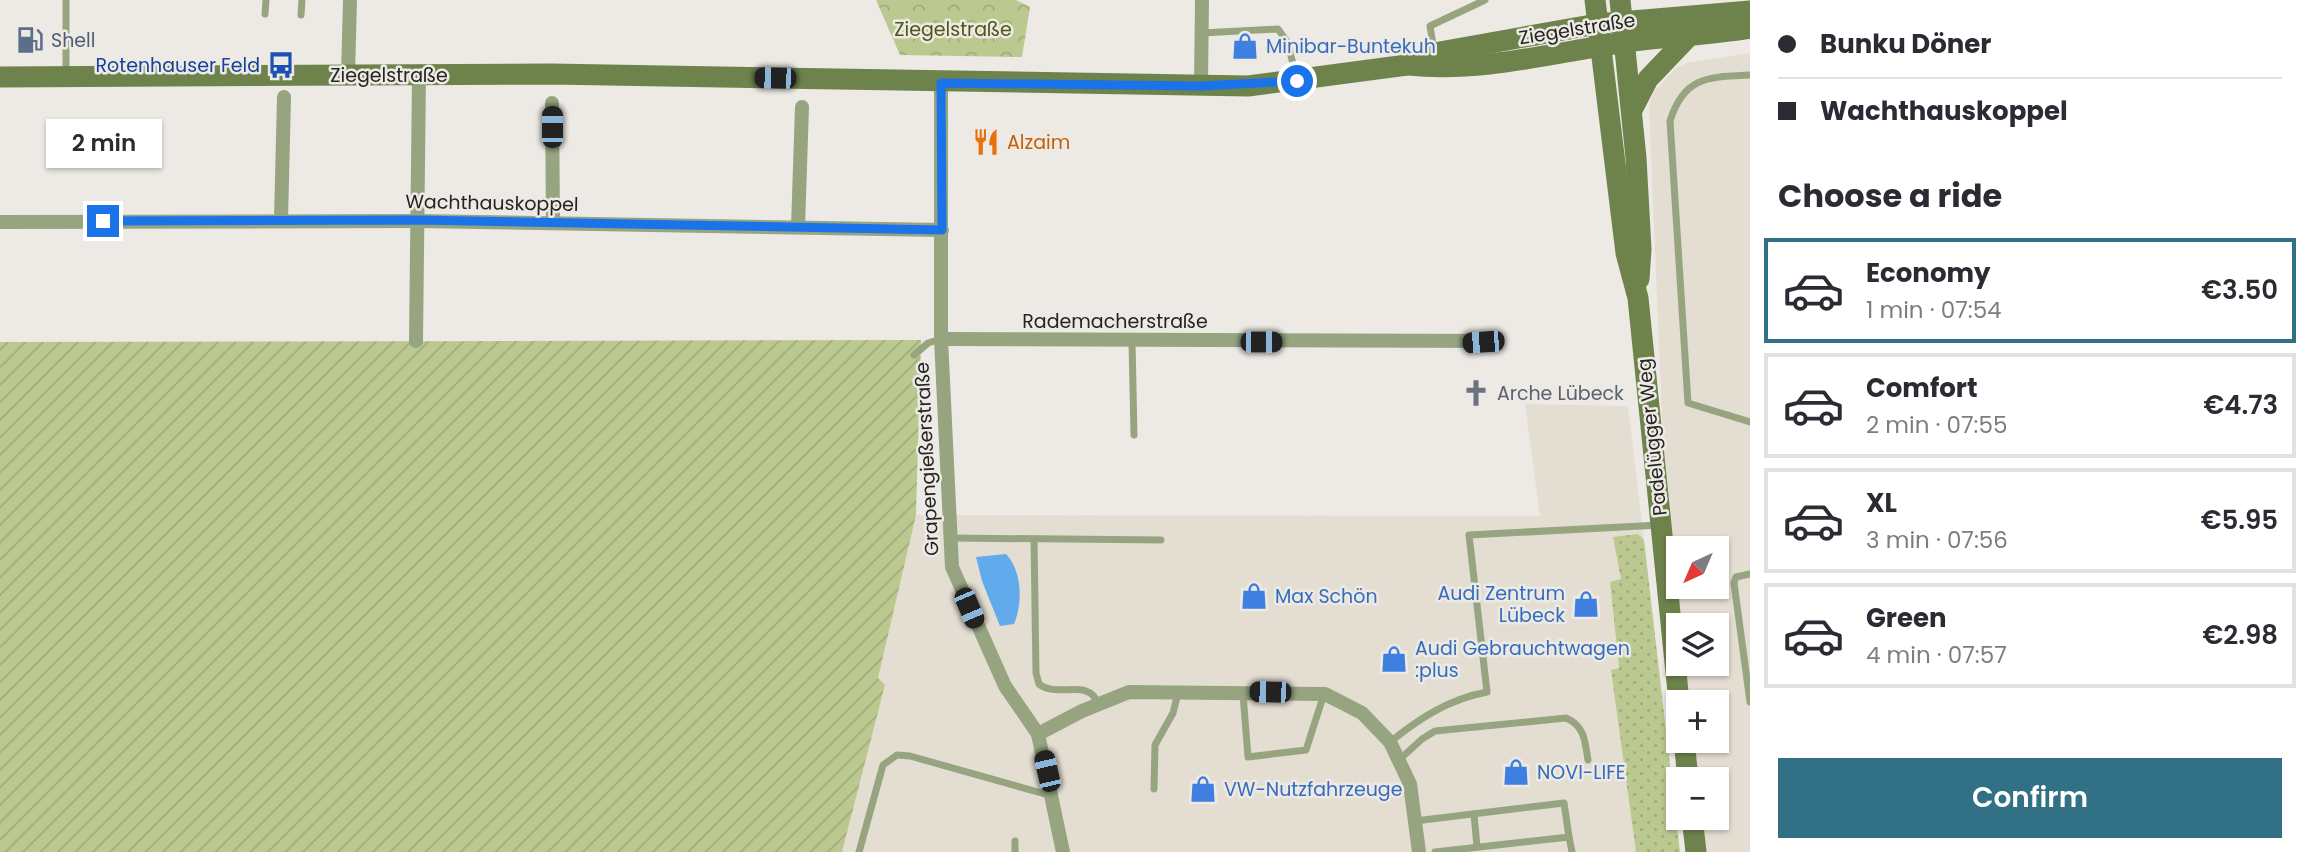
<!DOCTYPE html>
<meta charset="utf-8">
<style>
body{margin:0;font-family:Poppins,sans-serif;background:#f2f2f3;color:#2b2b33;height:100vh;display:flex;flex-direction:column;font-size:26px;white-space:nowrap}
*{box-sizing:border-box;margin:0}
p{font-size:23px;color:#7c7c81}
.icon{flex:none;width:38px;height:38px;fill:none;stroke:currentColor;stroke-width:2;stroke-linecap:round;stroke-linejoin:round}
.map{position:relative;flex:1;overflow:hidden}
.details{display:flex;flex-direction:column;background:#fff;width:560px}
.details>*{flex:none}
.hud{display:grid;align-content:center;height:154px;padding:0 28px;background:#fff}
.needle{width:46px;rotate:224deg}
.tools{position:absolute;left:1666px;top:536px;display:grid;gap:14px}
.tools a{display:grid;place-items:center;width:63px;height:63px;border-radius:0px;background:#fff;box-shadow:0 2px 5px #0004;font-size:35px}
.end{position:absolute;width:32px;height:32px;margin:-16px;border:9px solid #1a73e8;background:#fff;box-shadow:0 0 0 4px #fff}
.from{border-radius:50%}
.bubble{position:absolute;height:49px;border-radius:0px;background:#fff;box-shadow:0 2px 5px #0004;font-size:23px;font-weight:600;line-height:49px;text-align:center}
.car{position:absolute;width:21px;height:42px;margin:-21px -10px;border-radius:9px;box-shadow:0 0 5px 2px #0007;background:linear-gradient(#222 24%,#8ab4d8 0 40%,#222 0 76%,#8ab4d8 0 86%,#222 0)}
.hud b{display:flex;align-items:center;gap:24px;height:66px;font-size:26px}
.hud b+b{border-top:2px solid #e1e1e2}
.hud i{width:18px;height:18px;background:#2b2b33}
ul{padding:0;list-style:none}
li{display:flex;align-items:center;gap:21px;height:105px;margin:0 14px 10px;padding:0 14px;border:4px solid #e1e1e2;border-radius:0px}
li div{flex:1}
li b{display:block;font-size:26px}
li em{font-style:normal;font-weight:600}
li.current{border-color:#327086}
li>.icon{width:63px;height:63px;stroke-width:1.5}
h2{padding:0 28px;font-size:32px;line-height:84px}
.cta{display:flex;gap:14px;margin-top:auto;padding:14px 28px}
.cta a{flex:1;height:80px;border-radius:0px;background:#327086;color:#fff;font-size:28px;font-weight:600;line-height:80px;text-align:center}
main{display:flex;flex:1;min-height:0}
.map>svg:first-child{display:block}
.built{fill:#e4ddd2;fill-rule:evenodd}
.grass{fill:url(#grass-dots)}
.park{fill:url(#park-crowns)}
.garden{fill:url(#garden-furrows)}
.water{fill:#61abed}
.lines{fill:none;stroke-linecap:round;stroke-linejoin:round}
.lane{stroke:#96a580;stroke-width:7}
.street{stroke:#96a580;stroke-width:14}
.secondary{stroke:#6e834c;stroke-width:21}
.route{stroke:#1a73e8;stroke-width:9}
.labels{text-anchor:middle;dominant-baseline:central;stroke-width:5;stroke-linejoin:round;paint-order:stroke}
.park-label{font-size:19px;fill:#4b5713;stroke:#edeae5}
.street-label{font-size:19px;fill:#252422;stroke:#edeae5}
.service-label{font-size:19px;fill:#4e5e75;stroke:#edeae5;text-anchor:start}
.shop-label{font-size:19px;fill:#366cbe;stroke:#edeae5;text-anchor:start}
.transit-label{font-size:19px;fill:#164399;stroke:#edeae5;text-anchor:end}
.food-label{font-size:19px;fill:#c56008;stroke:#edeae5;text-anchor:start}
.worship-label{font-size:19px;fill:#5b616d;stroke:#edeae5;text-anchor:start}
</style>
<main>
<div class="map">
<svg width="1750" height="852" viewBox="0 0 1750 852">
<defs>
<pattern id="grass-dots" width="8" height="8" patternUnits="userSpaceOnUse" patternTransform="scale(1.75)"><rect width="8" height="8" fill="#bbc990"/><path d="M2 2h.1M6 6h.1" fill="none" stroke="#a1ac7c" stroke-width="1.8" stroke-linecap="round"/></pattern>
<pattern id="park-crowns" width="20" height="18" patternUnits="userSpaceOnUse" patternTransform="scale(1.75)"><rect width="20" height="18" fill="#bbc990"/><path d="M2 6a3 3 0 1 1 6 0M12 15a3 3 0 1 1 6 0" fill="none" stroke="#a1ac7c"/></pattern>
<pattern id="garden-furrows" width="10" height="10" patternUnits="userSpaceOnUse" patternTransform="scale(1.75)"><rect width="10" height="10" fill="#bbc990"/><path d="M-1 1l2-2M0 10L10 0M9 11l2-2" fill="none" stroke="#a1ac7c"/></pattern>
</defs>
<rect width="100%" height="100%" fill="#edeae5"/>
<!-- built -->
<g class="built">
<path d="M1750 53V852H1706L1702 817H1717V779H1698L1693 740H1717V702H1689L1685 663H1717V625H1681L1662 419 1649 106 1653 93 1674 70 1686 63ZM1678 548H1717V586H1678Z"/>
<polygon points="1525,404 1628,406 1644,540 1638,534 1621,580 1610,582 1619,668 1611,671 1636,852 842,852 885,686 878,678 916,515 1540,516"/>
</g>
<!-- grass -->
<polygon class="grass" points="1638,534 1644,540 1680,852 1636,852 1611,670 1619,668 1610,582 1621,579 1613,537"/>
<!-- park -->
<polygon class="park" points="876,0 1016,0 1030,7 1022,57 900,55"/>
<!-- garden -->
<polygon class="garden" points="921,340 916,515 878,678 885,685 842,852 0,852 0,342"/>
<!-- water -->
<path class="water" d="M1006 554C1022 571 1023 603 1014 624L1000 626 982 581 976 557Z"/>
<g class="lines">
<!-- lane -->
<g class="lane">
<polyline points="66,0 66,76"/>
<polyline points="265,14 266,0"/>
<polyline points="301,15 302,0"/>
<polyline points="1202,33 1278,29 1288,43 1296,77"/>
<polyline points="1434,51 1430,26 1485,0"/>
<path d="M1750 75C1709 77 1684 76 1670 121L1688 403 1750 422"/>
<polyline points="1132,341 1134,435"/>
<polyline points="914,355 928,343 941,339"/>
<polyline points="951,538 1161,540"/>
<path d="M1034 539 1036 673 1039 684C1057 699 1089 677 1098 704"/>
<polyline points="1750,574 1736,577 1734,583 1750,702"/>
<polyline points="1243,694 1248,757 1306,750 1324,694"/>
<path d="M1390 742C1420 718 1449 699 1487 692L1469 535 1660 525"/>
<path d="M1399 760 1422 739 1435 731 1566 718C1585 726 1585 742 1588 760"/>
<polyline points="1154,789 1155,745 1173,713 1178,693"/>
<polyline points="1474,814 1477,847"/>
<polyline points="1415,821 1564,803 1569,837"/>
<polyline points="1015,841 1015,852"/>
<polyline points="859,852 883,765 897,755 910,756 1052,796"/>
<polyline points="1435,852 1569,837 1572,852"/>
</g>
<!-- street -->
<g class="street">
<polyline points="348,76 350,0"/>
<polyline points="941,83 941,339 952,567 1005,686 1038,734 1063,852"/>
<polyline points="1201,86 1202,0"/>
<polyline points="552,103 553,223"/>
<polyline points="281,220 284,97"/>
<polyline points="0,222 417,221 942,230"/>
<polyline points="798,227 802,107"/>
<polyline points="941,339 1498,341"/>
<polyline points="416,341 419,76"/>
<polyline points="1038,734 1082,711 1129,692 1325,694 1362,713 1390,742 1410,784 1419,852"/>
</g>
<!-- secondary -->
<g class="secondary">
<polyline points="1595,0 1626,253 1638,298 1679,702"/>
<polyline points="1620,0 1636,158 1641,249 1639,279"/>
<path d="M1409 65C1481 73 1556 52 1627 42 1668 36 1709 35 1750 28"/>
<polyline points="0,77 551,74 1248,86 1407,65 1434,53 1597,24 1750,11"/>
<polyline points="1632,110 1648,79 1689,36"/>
<polyline points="1684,740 1688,779"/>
<polyline points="1692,817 1696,852"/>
</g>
</g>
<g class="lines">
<!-- route -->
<polyline class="route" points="103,221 417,220 942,230 941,83 1201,86 1297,81"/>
</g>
<!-- icons -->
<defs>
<symbol id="fuel-bare" viewBox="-9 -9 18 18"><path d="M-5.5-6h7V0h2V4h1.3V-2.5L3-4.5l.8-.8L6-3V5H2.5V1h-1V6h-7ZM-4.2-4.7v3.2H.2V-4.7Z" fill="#5c6f8a" stroke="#edeae5" stroke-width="2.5" paint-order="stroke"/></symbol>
<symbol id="shop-bare" viewBox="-9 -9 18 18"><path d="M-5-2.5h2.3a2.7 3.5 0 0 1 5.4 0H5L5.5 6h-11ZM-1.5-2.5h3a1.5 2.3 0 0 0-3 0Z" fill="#3f7fe0" stroke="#edeae5" stroke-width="2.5" paint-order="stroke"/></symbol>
<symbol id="bus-bare" viewBox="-9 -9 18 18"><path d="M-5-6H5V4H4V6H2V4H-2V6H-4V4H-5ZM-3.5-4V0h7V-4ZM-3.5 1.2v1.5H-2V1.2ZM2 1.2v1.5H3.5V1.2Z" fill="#1a4fb4" stroke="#edeae5" stroke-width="2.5" paint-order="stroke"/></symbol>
<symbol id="restaurant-bare" viewBox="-9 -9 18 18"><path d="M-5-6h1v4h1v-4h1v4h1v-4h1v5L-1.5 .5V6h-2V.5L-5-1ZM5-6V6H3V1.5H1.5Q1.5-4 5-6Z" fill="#e8710a" stroke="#edeae5" stroke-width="2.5" paint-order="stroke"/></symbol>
<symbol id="church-bare" viewBox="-9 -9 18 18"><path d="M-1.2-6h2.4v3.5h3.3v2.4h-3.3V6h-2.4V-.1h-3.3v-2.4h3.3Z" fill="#6b7280" stroke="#edeae5" stroke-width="2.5" paint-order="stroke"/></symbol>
</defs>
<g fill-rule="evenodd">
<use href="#fuel-bare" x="11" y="21" width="38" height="38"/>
<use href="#shop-bare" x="1226" y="27" width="38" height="38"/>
<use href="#bus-bare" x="262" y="46" width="38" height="38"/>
<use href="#restaurant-bare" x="967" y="123" width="38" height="38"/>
<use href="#church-bare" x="1457" y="374" width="38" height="38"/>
<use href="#shop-bare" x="1235" y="577" width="38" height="38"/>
<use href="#shop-bare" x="1567" y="585" width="38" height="38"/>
<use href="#shop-bare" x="1375" y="640" width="38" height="38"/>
<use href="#shop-bare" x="1497" y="753" width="38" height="38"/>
<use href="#shop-bare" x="1184" y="770" width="38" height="38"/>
</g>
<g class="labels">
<!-- park labels -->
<g class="park-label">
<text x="953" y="29">Ziegelstraße</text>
</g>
<!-- street labels -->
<g class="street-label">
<text transform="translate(1577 29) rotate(-9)">Ziegelstraße</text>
<text x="389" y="75">Ziegelstraße</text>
<text transform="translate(492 203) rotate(1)">Wachthauskoppel</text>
<text x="1115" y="321">Rademacherstraße</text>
<text transform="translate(1652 437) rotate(-96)">Padelügger Weg</text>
<text transform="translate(927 459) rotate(-93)">Grapengießerstraße</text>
</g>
<!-- service labels -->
<g class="service-label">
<text x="51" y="40">Shell</text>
</g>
<!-- shop labels -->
<g class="shop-label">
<text x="1266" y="46">Minibar-Buntekuh</text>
<text x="1565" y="593" text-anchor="end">Audi Zentrum<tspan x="1565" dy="22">Lübeck</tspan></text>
<text x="1275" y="596">Max Schön</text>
<text x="1415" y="648">Audi Gebrauchtwagen<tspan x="1415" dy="22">:plus</tspan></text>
<text x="1537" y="772">NOVI-LIFE</text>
<text x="1224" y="789">VW-Nutzfahrzeuge</text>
</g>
<!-- transit labels -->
<g class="transit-label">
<text x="260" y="65">Rotenhauser Feld</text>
</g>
<!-- food labels -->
<g class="food-label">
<text x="1007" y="142">Alzaim</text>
</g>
<!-- worship labels -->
<g class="worship-label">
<text x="1497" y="393">Arche Lübeck</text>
</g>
</g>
</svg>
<div class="tools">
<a><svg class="needle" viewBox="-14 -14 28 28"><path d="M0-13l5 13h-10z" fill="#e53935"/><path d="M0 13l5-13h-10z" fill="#7c7c81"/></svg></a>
<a><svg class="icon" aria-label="layers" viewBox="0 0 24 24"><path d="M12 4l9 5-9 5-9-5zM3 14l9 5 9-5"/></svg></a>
<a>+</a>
<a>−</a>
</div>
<i class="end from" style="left:1297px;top:81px"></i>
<i class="end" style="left:103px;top:221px"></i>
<div class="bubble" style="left:46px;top:119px;width:116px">2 min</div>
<i class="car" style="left:775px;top:78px;rotate:271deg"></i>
<i class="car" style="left:552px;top:127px;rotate:0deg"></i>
<i class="car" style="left:1261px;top:342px;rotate:90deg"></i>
<i class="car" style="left:1483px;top:342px;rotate:266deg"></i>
<i class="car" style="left:969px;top:608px;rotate:157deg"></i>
<i class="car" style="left:1270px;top:692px;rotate:271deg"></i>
<i class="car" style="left:1047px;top:771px;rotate:347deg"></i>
</div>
<section class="details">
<div class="hud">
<b><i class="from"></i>Bunku Döner</b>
<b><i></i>Wachthauskoppel</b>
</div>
<h2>Choose a ride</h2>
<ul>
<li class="current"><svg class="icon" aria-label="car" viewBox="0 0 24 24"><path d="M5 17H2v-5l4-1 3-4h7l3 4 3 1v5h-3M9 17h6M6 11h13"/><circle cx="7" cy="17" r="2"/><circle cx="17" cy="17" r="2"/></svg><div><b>Economy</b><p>1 min · 07:54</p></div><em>€3.50</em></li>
<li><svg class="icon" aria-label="car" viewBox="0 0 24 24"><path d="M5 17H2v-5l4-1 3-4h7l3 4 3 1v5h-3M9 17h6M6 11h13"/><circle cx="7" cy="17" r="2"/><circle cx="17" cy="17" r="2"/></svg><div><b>Comfort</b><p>2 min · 07:55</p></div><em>€4.73</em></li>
<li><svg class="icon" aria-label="car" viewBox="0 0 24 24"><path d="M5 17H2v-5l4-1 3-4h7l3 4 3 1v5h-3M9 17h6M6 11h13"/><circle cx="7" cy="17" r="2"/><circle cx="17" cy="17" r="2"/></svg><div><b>XL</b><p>3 min · 07:56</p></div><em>€5.95</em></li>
<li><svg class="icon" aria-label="car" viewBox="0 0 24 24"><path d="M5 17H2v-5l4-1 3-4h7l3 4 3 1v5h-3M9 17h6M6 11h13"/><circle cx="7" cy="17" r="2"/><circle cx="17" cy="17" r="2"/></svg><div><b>Green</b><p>4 min · 07:57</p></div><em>€2.98</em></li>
</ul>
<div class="cta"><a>Confirm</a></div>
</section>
</main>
